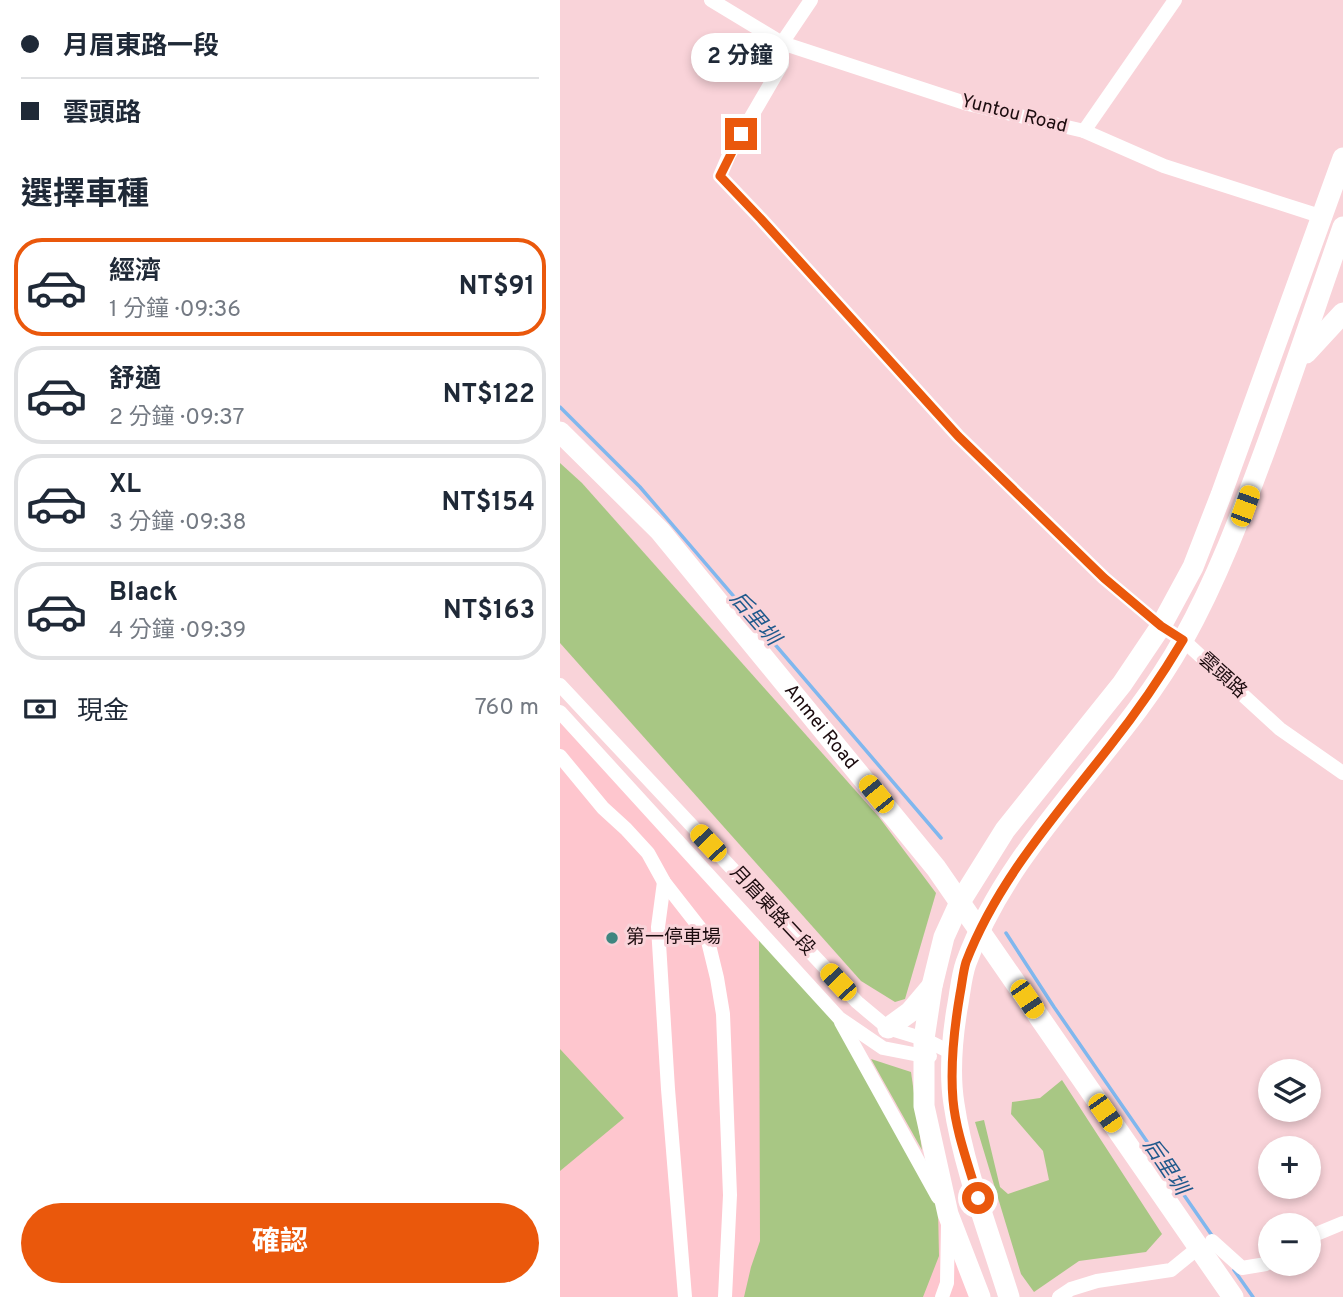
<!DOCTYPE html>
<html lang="zh-TW">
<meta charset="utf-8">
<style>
body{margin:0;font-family:Overpass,"Noto Sans TC",sans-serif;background:#f2f2f3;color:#1f2937;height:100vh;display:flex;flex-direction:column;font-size:26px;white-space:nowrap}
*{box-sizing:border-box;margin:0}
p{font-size:23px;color:#747a83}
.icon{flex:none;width:38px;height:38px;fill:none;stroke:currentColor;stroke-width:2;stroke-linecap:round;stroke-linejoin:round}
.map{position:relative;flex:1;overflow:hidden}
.panel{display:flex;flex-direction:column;background:#fff;width:560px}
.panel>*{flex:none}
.top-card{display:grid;align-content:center;height:154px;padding:0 21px;background:#fff}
.tools{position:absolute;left:698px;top:1059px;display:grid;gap:14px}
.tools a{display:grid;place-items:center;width:63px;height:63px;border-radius:50%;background:#fff;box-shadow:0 4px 10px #0003;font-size:35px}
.end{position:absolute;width:32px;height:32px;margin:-16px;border:9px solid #ea580c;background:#fff;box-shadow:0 0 0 4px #fff}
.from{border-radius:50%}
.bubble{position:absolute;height:49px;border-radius:24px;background:#fff;box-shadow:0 4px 10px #0003;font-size:23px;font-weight:700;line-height:49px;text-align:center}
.car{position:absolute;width:21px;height:42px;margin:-21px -10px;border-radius:9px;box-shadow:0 0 5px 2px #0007;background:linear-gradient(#f5c518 24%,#345 0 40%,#f5c518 0 76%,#345 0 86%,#f5c518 0)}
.top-card b{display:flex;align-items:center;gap:24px;height:66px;font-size:26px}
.top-card b+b{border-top:2px solid #e0e1e3}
.top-card i{width:18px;height:18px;background:#1f2937}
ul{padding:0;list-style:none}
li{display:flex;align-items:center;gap:21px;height:98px;margin:0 14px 10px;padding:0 7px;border:4px solid #e0e1e3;border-radius:28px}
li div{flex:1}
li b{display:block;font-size:26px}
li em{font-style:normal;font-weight:700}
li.active{border-color:#ea580c}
li>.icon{width:63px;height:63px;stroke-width:1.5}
h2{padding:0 21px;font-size:32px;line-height:84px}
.pay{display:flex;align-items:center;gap:18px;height:77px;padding:0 21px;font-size:26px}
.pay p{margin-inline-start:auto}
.cta{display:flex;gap:14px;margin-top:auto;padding:14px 21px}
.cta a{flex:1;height:80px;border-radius:42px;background:#ea580c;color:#fff;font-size:28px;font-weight:700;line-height:80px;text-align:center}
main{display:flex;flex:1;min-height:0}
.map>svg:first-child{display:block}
.built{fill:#fec6ce}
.green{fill:#a8c784}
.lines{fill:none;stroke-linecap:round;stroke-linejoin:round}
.stream{stroke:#80b7ee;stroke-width:3.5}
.street{stroke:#fff;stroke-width:14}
.secondary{stroke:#fff;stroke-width:21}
.route{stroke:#ea580c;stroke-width:9}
.poi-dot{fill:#3e8680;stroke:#f9d3d9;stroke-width:2.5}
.labels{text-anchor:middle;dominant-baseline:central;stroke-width:6;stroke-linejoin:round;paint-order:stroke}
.street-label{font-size:19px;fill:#1c0c0f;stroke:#f9d3d9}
.poi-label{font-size:19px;fill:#1c0c0f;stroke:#f9d3d9;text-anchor:start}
.water-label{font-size:21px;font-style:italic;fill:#1f598c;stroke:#f9d3d9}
</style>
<main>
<section class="panel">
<div class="top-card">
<b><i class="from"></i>月眉東路一段</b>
<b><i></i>雲頭路</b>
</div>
<h2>選擇車種</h2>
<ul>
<li class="active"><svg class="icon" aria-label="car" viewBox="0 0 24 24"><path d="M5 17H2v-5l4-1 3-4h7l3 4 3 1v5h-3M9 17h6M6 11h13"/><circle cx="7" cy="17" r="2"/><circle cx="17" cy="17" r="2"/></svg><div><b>經濟</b><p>1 分鐘 · 09:36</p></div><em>NT$91</em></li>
<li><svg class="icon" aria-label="car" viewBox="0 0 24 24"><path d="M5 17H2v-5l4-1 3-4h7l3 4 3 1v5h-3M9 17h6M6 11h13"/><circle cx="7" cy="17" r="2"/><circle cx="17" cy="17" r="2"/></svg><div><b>舒適</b><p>2 分鐘 · 09:37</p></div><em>NT$122</em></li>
<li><svg class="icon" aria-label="car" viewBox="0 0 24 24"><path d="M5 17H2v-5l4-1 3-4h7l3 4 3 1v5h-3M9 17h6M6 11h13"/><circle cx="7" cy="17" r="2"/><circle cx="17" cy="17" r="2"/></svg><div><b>XL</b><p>3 分鐘 · 09:38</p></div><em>NT$154</em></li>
<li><svg class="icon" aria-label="car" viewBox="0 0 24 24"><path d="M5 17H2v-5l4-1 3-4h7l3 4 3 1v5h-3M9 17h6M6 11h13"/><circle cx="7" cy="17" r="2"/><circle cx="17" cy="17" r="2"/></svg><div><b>Black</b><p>4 分鐘 · 09:39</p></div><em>NT$163</em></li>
</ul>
<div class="pay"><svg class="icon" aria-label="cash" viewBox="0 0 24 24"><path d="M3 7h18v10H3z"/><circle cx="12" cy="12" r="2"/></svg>現金<p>760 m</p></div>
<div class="cta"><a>確認</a></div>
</section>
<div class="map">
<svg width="783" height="1297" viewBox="0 0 783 1297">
<rect width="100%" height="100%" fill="#f9d3d9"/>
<!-- built -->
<polygon class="built" points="0,722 186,920 381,1212 414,1297 0,1297"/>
<!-- green -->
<g class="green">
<polygon points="0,463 22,483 319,817 376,893 345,999 335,1002 301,981 0,643"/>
<polygon points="199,937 273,1020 378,1209 379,1256 363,1297 184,1297 191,1267 200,1241"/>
<polygon points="0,1049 64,1118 0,1171"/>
<polygon points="311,1059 351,1072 362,1150"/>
<polygon points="502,1080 602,1234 586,1252 519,1261 474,1292 461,1274 415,1122 424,1120 440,1187 448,1194 489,1180 483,1151 451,1114 452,1102 480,1098"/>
</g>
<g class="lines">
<!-- stream -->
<g class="stream">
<polyline points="0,407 80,487 381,838"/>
<polyline points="446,933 494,1007 653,1237"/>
<polyline points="674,1270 693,1297"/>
</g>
<!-- street -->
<g class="street">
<polyline points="151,0 222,43 408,104 524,131 604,166 763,217"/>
<polyline points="251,0 222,43 222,64 169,155 160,176 201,219 398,436 544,578 601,626 623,640 720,729 783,773"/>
<polyline points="524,131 615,0"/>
<polyline points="0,685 297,1002 328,1028 364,1039 392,1053"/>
<polyline points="0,712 279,1018 323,1048 364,1056 370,1056"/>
<polyline points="0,756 43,808 66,829 88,853 104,882 147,937 157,978 163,1014 170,1195 165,1297"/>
<polyline points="104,882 98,927 108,1089 125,1297"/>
<polyline points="281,1022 378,1197"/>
<polyline points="749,1237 783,1223"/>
<polyline points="652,1241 682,1268 706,1264 710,1261"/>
<polyline points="382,1297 387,1283 388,1222"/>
<polyline points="499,1297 511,1289 537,1281 611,1270 638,1248"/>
</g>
<!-- secondary -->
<g class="secondary">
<polyline points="746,353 783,313"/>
<path id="s1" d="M0 432 100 531 376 868 673 1297"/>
<polyline points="328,1028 350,1012 372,986"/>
<polyline points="420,1297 388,1214 364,1106 364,1039 372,986 384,937 400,902 445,830 562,684 601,626 633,567 661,495 783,158"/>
<path d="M449 1297C430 1236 403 1166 394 1104 389 1073 392 1040 397 1009 400 994 401 977 406 963 451 839 560 754 623 640 657 579 681 515 705 450 732 376 757 301 783 227"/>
</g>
</g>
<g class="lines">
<!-- route -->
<path class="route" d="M181 134 160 176 201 219 398 436 544 578 601 626 623 640C601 677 577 712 550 746 497 814 438 879 406 962 403 972 402 984 400 994 394 1029 390 1064 393 1100 396 1133 409 1166 418 1198"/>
</g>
<!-- markers -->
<circle class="poi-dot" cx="52" cy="938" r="7"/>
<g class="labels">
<!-- street labels -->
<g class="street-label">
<text transform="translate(454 114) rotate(14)">Yuntou Road</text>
<text transform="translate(662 676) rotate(42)">雲頭路</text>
<text stroke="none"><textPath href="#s1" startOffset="394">Anmei Road</textPath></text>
<text transform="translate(212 911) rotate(47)">月眉東路二段</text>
</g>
<!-- poi labels -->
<g class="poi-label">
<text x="66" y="938">第一停車場</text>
</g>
<!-- water labels -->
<g class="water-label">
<text transform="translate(194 619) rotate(49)">后里圳</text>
<text transform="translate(605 1167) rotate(56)">后里圳</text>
</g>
</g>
</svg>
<div class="tools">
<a><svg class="icon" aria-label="layers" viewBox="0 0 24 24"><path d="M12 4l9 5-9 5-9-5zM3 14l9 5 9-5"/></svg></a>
<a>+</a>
<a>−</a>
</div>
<i class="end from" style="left:418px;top:1198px"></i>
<i class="end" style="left:181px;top:134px"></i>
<div class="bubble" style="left:131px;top:33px;width:98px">2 分鐘</div>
<i class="car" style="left:685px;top:506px;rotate:20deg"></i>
<i class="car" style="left:316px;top:794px;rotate:321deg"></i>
<i class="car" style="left:148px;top:843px;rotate:317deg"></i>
<i class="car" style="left:278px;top:982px;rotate:317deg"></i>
<i class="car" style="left:467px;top:999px;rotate:146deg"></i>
<i class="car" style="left:545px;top:1113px;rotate:145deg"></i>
</div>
</main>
